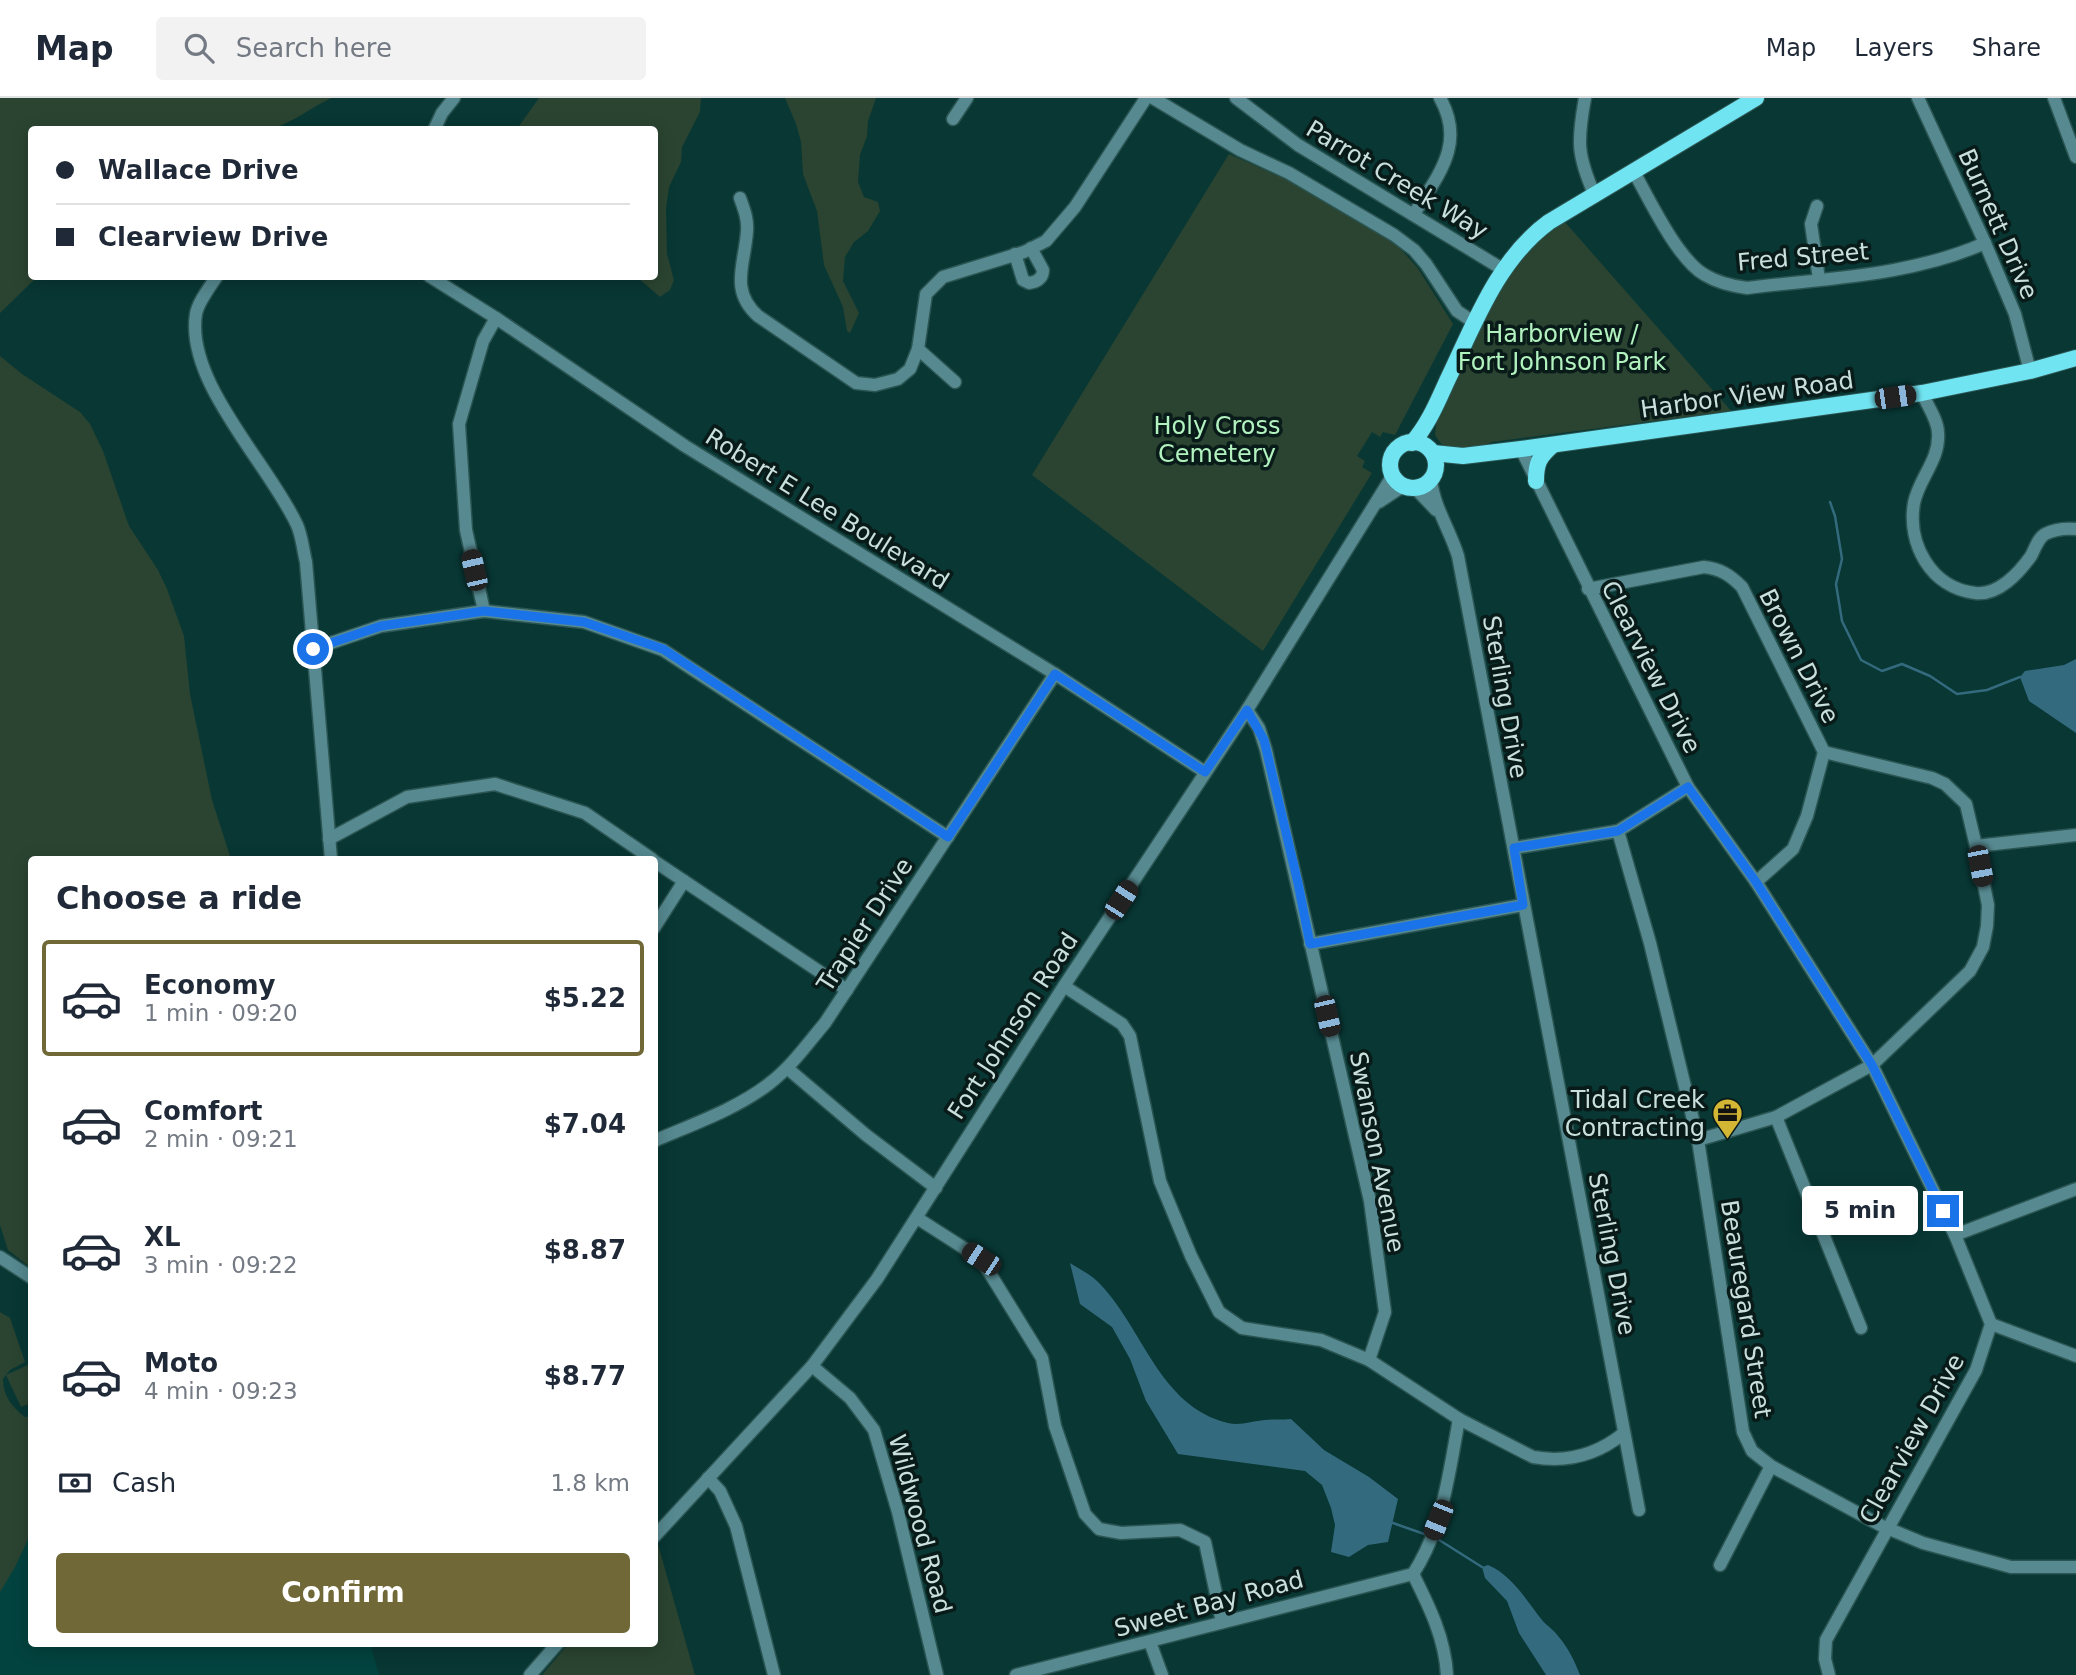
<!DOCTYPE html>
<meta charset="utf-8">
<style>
body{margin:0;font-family:"DejaVu Sans",sans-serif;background:#f2f2f3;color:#1f2937;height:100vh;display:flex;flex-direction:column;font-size:26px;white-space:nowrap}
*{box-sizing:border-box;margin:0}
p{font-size:23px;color:#747a83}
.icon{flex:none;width:38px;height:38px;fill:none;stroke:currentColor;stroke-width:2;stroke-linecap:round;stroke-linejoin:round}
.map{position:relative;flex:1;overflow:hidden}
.side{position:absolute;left:28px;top:758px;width:630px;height:791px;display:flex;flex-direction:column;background:#fff;border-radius:7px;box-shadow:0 4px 18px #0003}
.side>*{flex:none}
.top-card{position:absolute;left:28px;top:28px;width:630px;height:154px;border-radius:7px;box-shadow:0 4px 18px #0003;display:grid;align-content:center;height:154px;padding:0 28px;background:#fff}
.end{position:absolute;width:32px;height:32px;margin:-16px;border:9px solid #1a73e8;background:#fff;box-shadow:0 0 0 4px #fff}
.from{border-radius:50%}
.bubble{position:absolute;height:49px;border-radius:7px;background:#fff;box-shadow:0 4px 18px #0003;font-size:23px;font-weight:600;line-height:49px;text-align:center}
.car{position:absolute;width:21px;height:42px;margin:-21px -10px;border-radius:9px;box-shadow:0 0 5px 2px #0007;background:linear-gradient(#222 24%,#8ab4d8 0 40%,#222 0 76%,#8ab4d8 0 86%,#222 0)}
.top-card b{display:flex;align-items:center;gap:24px;height:66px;font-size:26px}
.top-card b+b{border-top:2px solid #e0e1e3}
.top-card i{width:18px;height:18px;background:#1f2937}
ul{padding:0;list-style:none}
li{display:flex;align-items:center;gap:21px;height:116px;margin:0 14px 10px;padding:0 14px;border:4px solid transparent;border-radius:7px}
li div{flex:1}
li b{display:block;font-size:26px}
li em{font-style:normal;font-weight:600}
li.on{border-color:#706836}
li>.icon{width:63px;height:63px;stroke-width:1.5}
h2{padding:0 28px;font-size:32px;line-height:84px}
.pay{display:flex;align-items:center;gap:18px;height:77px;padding:0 28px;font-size:26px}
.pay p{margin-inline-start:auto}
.action{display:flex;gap:14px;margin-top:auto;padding:14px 28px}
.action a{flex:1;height:80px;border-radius:7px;background:#706836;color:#fff;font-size:28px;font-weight:600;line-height:80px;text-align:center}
header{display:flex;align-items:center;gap:42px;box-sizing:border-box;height:98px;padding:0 35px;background:#fff;border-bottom:2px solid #e0e1e3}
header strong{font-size:33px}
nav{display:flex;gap:38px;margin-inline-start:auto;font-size:24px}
.search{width:490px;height:63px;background:#f2f2f3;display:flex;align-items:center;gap:18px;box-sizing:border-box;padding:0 24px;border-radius:7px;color:#747a83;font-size:26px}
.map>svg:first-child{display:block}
.built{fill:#03433f}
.green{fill:#2b4431}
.water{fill:#346a7d}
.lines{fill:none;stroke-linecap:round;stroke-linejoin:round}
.stream{stroke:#346a7d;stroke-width:2.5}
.minor-casing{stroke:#2b5552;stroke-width:15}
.major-casing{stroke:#2b5552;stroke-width:18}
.minor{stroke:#568990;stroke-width:12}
.major{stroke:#71e4f2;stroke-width:16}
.route{stroke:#1a73e8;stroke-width:9}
.labels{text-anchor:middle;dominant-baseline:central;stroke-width:7;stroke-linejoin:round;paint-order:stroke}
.street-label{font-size:24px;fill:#c9e0dd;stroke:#091b19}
.park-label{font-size:24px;fill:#b1f2bf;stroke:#091b19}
.poi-label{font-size:24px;fill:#c9e0dd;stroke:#091b19;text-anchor:end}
</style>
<header>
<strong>Map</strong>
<div class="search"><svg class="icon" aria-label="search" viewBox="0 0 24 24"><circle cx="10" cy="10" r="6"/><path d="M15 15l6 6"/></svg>Search here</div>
<nav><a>Map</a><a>Layers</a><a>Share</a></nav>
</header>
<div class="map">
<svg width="2076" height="1577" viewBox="0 0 2076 1577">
<rect width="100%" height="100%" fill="#083734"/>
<!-- built -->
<polygon class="built" points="0,1359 31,1365 32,1545 370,1545 379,1577 0,1577"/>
<!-- green -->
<g class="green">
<path d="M0 0H331C311 10 293 24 272 31L32 32V178L37 179 0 215Z"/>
<polygon points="539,0 701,0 700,14 682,49 681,64 669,89 666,111 667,156 674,182 670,192 660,199 637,179 654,178 654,32 517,31"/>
<polygon points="785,0 876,0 868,23 867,38 860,57 858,84 864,99 878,104 880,113 868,133 854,144 845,159 843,183 859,215 850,235 847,233 843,209 824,167 817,113 803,76 801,44 796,26"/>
<polygon points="1229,56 1295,85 1396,146 1417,169 1453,226 1395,337 1383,334 1380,339 1372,334 1357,358 1365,363 1362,369 1372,375 1263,553 1032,377"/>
<path d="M1564 123 1731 313 1491 344C1480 354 1457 354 1444 350L1435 337 1437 320 1480 226 1509 174 1544 137Z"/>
<polygon points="0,258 22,276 80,314 90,326 103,353 129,428 158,472 167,491 184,538 190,596 212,702 231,761 32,761 31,1170 8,1152 0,1127"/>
<path d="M0 1214 10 1220 25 1264 10 1272 6 1277 32 1265 31 1305 21 1309 6 1277 3 1281C3 1298 12 1309 25 1319L31 1318 32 1433 15 1469 0 1494Z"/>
<polygon points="657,1443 695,1577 542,1577 569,1545 654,1545 654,1446"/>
</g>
<!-- water -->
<g class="water">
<polygon points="2076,561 2076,635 2029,603 2020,579 2025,573 2064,567"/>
<path d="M1070 1165C1079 1171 1090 1176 1097 1183 1143 1228 1158 1308 1228 1325 1240 1328 1252 1323 1265 1322 1273 1321 1283 1322 1291 1321L1324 1352 1369 1379 1398 1401 1388 1444 1368 1447 1349 1459 1331 1454 1335 1427 1331 1410 1322 1387 1305 1373 1178 1356 1146 1303 1130 1261 1112 1229 1080 1206Z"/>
<path d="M1488 1467C1512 1477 1526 1502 1542 1522 1547 1528 1554 1532 1558 1538 1568 1549 1575 1564 1580 1577H1546L1519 1535 1507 1503 1485 1480 1482 1469Z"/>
</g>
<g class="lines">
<!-- stream -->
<g class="stream">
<polyline points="1830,404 1835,418 1842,461 1836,486 1842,523 1861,562 1882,573 1902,566 1930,578 1957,596 1987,592 2020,579"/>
<polyline points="1393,1425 1427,1437"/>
<polyline points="1436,1440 1482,1469"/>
</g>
<defs>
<g id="minor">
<polyline points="1153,0 1240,52 1289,75 1394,137 1414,152 1426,166 1457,213 1475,225"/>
<polyline points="1236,0 1298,47 1504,172"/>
<path d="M1585 0C1577 44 1577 57 1595 98"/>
<polyline points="1918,0 1985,145 2015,216 2030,273"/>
<polyline points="2054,0 2076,59"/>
<polyline points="953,21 967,0"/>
<polyline points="434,32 442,15 454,0"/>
<path d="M1634 74C1650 103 1678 162 1705 177 1718 185 1732 188 1747 190 1827 180 1911 178 1985 145"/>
<path d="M740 100C744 111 748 121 747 133 745 166 729 192 758 218L856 285 875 287 898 281 910 271 918 251 926 196 943 179 1024 154 1046 143 1075 109 1146 0"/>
<polyline points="1817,108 1811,126 1819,181"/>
<path d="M1414 116C1438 77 1466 46 1440 0"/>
<path d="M1015 156 1023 182 1029 185C1037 184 1043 180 1043 172L1031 150"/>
<path d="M217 178C210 189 198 204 196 216 185 284 269 366 297 427 302 438 303 452 306 464L331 761"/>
<polyline points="429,178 496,220 685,348 1055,576 1205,674"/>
<polyline points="918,251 955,284"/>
<path d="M1922 295C1927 307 1938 322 1938 335 1940 362 1919 380 1914 405 1907 446 1931 490 1975 495 1998 498 2019 475 2031 458 2035 451 2038 440 2045 436 2055 431 2065 430 2076 431"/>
<polyline points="1521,351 1688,689 1756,784 1872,967 1955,1137 1991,1226 1976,1272 1826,1542 1825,1561 1829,1577"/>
<path d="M1431 382C1434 409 1450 432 1458 458L1639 1412"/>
<polyline points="1415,390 1436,412"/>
<polyline points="1379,404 1403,388"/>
<path d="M1588 491 1704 469C1721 471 1730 477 1742 489L1824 654 1807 718 1793 751 1756 784"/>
<polyline points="484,513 466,432 459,326 483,243 496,220"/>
<polyline points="313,551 381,528 484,513 584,524 663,552 948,739"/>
<polyline points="1247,612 1259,630 1266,652 1370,1103 1385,1214 1369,1262"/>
<polyline points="1618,733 1650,845 1698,1042 1743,1334 1752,1353 1771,1368 1882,1428 1923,1445 2011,1469 2076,1469"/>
<polyline points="329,741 407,699 495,686 585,715 652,761"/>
<polyline points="1976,748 2076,737"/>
<polyline points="1514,750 1618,733 1688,689"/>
<polyline points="654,763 847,892"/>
<polyline points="654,830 684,783"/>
<polyline points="1310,846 1523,807"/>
<path d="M1064 888 1122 926 1130 938 1160 1083 1191 1158 1219 1214 1242 1230 1321 1242 1369 1262 1459 1321 1533 1359C1567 1365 1597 1357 1624 1335"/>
<polyline points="787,970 866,1037 936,1090"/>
<polyline points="1776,1019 1861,1230"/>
<polyline points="1698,1042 1776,1019 1872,967 1970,873 1983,849 1987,828 1988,807 1976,748 1966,706 1945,686 1932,680 1824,654"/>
<path d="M654 1043C693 1026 737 1011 770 985 792 968 808 945 825 925L1055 576"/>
<polyline points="917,1120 981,1161 1042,1260 1055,1328 1085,1416 1099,1431 1121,1435 1180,1432 1205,1444 1222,1524"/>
<polyline points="1955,1137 2076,1091"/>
<polyline points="0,1159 32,1180"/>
<polyline points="1991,1226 2076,1258"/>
<polyline points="812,1268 850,1300 874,1332 898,1414 937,1577"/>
<polyline points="708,1380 720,1393 736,1428 774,1577"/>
<polyline points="654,1439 812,1268 877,1181 1064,888 1247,612 1393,377"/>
<polyline points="1720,1467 1771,1368"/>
<path d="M1413 1476C1443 1430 1449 1375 1459 1321"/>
<path d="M1413 1476C1429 1508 1445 1540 1447 1577"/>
<polyline points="1150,1544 1162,1577"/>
<polyline points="530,1577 558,1545"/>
<polyline points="1016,1577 1413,1476"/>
</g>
<g id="major">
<circle cx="1413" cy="367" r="23"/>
<path d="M1412 345C1428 327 1437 305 1447 283 1474 227 1497 162 1549 124L1756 0"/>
<polyline points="1433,355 1463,358 1521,351 1922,295 2030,273 2076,260"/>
<path d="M1536 383C1536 365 1539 359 1553 347"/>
</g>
</defs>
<!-- minor casing -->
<use href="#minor" class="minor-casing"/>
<!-- major casing -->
<use href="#major" class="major-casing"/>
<!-- minor -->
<use href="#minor" class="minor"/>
<!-- major -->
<use href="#major" class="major"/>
</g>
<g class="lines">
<!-- route -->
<polyline class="route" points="313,551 381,528 484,513 584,524 663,551 948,739 1055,576 1205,674 1247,612 1264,642 1298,785 1310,846 1523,807 1514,750 1618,733 1688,689 1756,784 1872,967 1943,1113"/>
</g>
<!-- icons -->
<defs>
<symbol id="office-pin" viewBox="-11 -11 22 30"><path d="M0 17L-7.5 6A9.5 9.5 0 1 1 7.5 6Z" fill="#d4b635" stroke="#091b19"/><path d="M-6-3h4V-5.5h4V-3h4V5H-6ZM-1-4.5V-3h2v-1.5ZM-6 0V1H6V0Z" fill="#111"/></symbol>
</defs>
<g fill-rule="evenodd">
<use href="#office-pin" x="1710" y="998" width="35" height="47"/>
</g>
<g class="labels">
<!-- street labels -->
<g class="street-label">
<text transform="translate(1397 82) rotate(31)">Parrot Creek Way</text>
<text transform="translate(1998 126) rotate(66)">Burnett Drive</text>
<text transform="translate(1803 159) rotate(-5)">Fred Street</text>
<text transform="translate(1747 297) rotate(-8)">Harbor View Road</text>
<text transform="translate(827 411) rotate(32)">Robert E Lee Boulevard</text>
<text transform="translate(1799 558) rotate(63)">Brown Drive</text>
<text transform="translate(1651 569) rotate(63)">Clearview Drive</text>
<text transform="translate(1505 599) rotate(80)">Sterling Drive</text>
<text transform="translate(865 827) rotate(-57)">Trapier Drive</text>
<text transform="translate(1013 928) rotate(-57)">Fort Johnson Road</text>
<text transform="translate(1377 1054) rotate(79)">Swanson Avenue</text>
<text transform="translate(1612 1156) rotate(79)">Sterling Drive</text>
<text transform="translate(1746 1211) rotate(81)">Beauregard Street</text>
<text transform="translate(1912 1341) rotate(-61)">Clearview Drive</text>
<text transform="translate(920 1426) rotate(75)">Wildwood Road</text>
<text transform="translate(1209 1506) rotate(-15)">Sweet Bay Road</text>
</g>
<!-- park labels -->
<g class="park-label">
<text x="1562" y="236">Harborview /<tspan x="1562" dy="28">Fort Johnson Park</tspan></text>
<text x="1217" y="328">Holy Cross<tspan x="1217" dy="28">Cemetery</tspan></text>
</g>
<!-- poi labels -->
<g class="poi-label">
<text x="1705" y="1002">Tidal Creek<tspan x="1705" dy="28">Contracting</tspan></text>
</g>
</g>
</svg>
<i class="end from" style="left:313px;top:551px"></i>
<i class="end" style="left:1943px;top:1113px"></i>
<div class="bubble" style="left:1802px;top:1088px;width:116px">5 min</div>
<i class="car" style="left:1895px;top:299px;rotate:82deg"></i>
<i class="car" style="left:474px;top:472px;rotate:347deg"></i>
<i class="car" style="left:1980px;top:768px;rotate:169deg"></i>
<i class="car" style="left:1121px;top:802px;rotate:33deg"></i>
<i class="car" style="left:1327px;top:918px;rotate:167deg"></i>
<i class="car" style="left:981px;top:1161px;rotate:303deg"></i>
<i class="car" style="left:1438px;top:1422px;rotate:202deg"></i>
<div class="top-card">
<b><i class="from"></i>Wallace Drive</b>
<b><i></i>Clearview Drive</b>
</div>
<section class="side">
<h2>Choose a ride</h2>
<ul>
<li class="on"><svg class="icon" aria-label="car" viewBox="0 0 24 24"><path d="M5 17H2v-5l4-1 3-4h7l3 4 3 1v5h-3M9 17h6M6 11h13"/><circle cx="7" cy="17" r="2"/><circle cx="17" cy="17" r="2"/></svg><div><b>Economy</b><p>1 min · 09:20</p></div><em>$5.22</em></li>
<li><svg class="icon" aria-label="car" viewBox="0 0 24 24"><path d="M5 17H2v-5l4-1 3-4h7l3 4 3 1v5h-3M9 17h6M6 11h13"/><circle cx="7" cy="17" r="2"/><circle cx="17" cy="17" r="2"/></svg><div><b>Comfort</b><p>2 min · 09:21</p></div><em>$7.04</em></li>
<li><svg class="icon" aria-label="car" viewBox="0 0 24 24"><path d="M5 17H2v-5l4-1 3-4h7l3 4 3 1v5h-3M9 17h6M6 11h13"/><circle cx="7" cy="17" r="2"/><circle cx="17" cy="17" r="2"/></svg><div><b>XL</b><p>3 min · 09:22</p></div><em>$8.87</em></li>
<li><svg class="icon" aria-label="car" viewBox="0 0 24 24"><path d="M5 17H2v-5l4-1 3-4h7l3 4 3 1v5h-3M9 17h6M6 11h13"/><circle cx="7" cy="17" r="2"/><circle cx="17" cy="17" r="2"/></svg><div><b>Moto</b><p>4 min · 09:23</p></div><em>$8.77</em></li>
</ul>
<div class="pay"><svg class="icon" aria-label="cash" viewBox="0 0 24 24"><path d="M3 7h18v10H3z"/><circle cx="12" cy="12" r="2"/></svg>Cash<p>1.8 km</p></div>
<div class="action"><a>Confirm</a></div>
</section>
</div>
